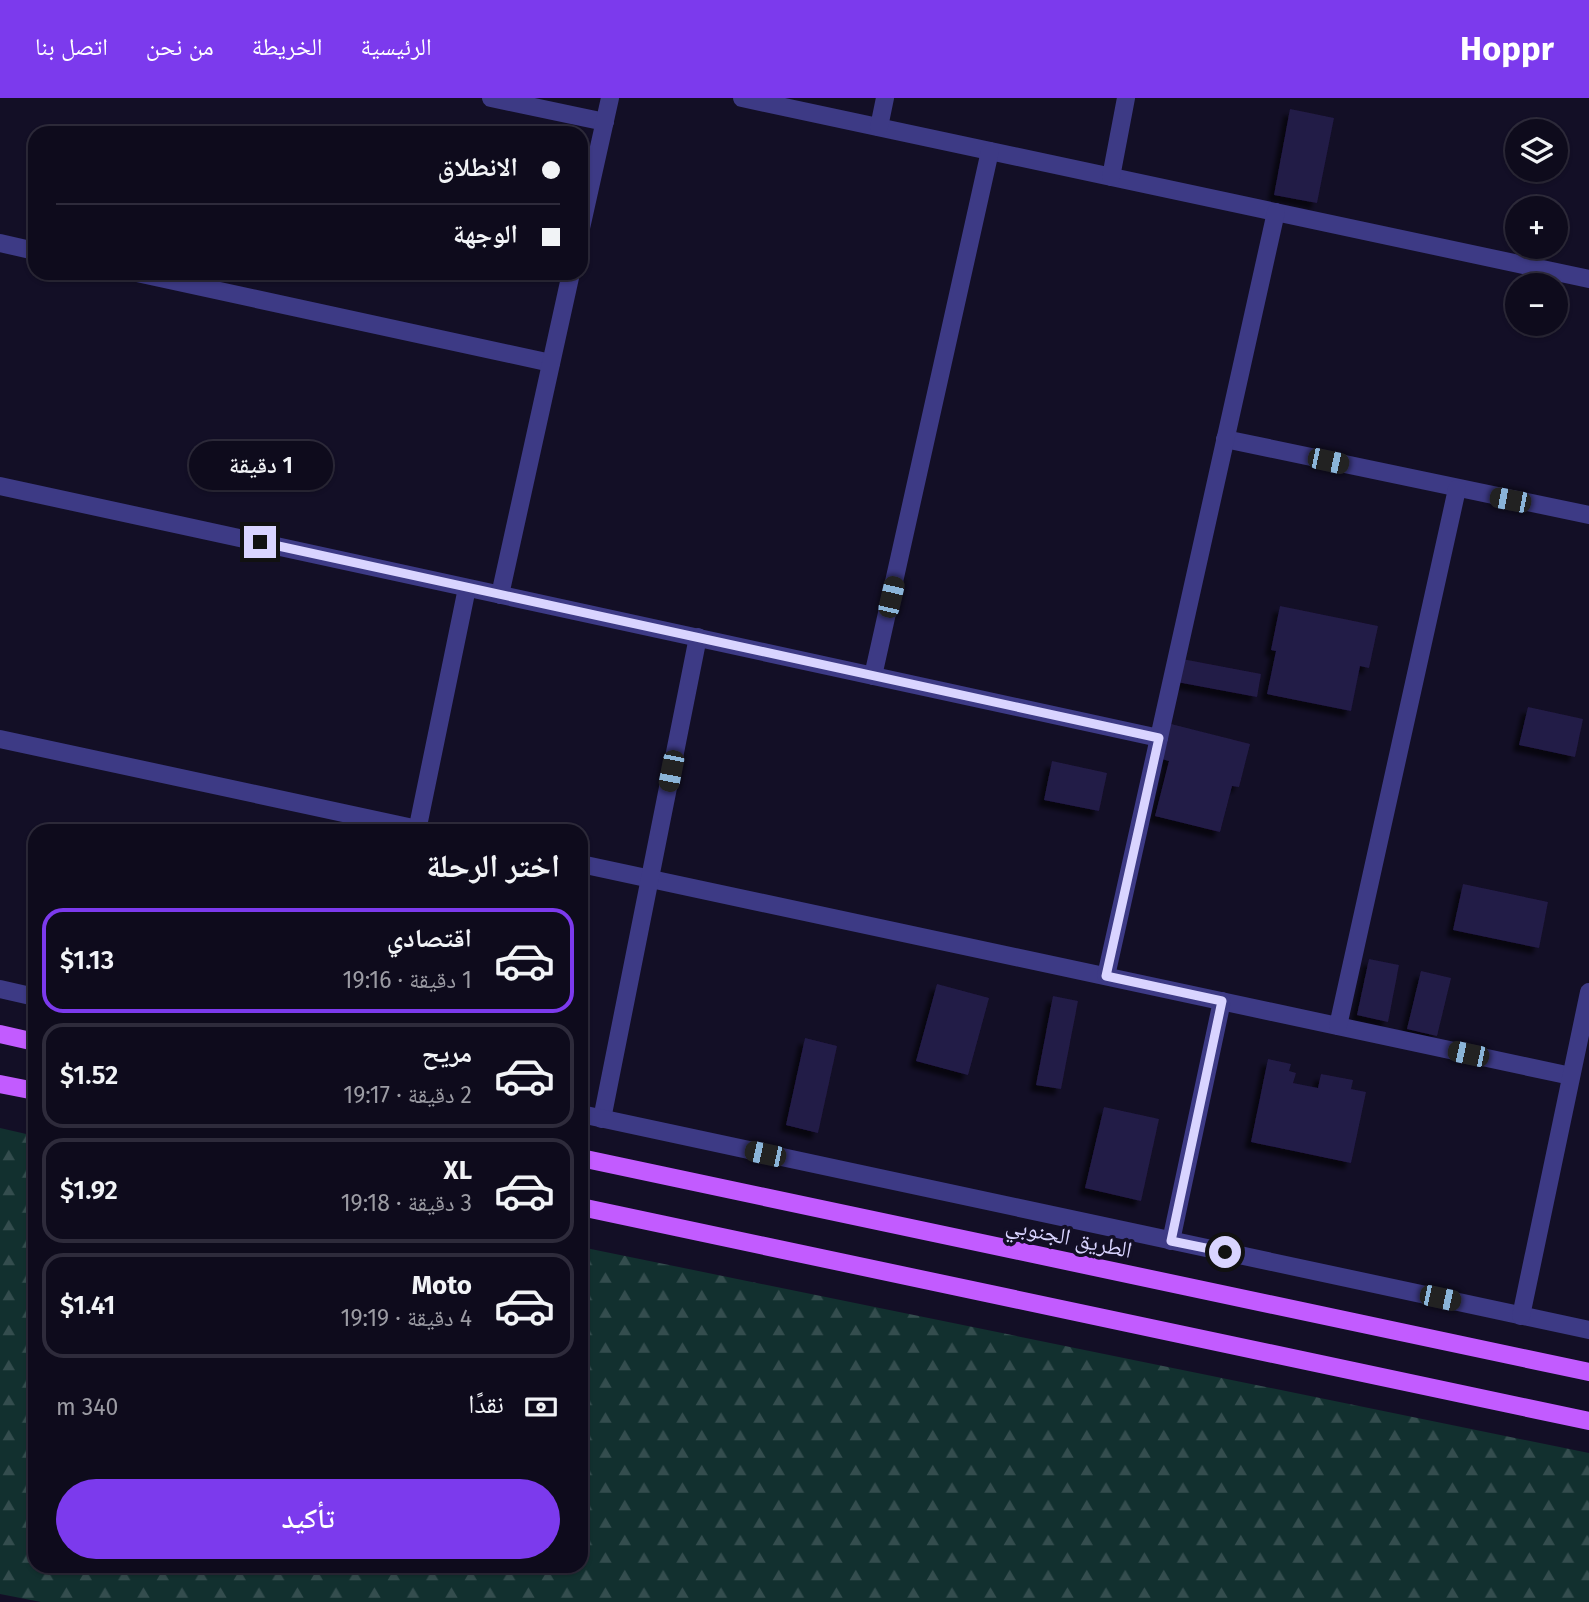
<!DOCTYPE html>
<html lang="ar">
<meta charset="utf-8">
<style>
body{margin:0;font-family:"Fira Sans","Noto Naskh Arabic",sans-serif;background:#1c1929;color:#f1f3f6;direction:rtl;height:100vh;display:flex;flex-direction:column;font-size:26px;white-space:nowrap}
*{box-sizing:border-box;margin:0}
p{font-size:23px;color:#9b9ba3}
.icon{flex:none;width:38px;height:38px;fill:none;stroke:currentColor;stroke-width:2;stroke-linecap:round;stroke-linejoin:round}
.map{position:relative;flex:1;overflow:hidden;direction:ltr}
.panel{position:absolute;left:28px;top:726px;width:560px;height:749px;display:flex;flex-direction:column;background:#0e0b1c;border-radius:21px;box-shadow:0 2px 5px #0004,0 0 0 2px #2e2b3b;direction:rtl}
.panel>*{flex:none}
.banner{position:absolute;left:28px;top:28px;width:560px;height:154px;border-radius:21px;box-shadow:0 2px 5px #0004,0 0 0 2px #2e2b3b;direction:rtl;display:grid;align-content:center;height:154px;padding:0 28px;background:#0e0b1c}
.tools{position:absolute;left:1505px;top:21px;display:grid;gap:14px}
.tools a{display:grid;place-items:center;width:63px;height:63px;border-radius:50%;background:#0e0b1c;box-shadow:0 2px 5px #0004,0 0 0 2px #2e2b3b;font-size:35px}
.end{position:absolute;width:32px;height:32px;margin:-16px;border:9px solid #d9d4ff;background:#111;box-shadow:0 0 0 4px #111}
.from{border-radius:50%}
.bubble{position:absolute;height:49px;border-radius:24px;background:#0e0b1c;box-shadow:0 2px 5px #0004,0 0 0 2px #2e2b3b;font-size:23px;font-weight:600;line-height:49px;text-align:center;direction:rtl}
.car{position:absolute;width:21px;height:42px;margin:-21px -10px;border-radius:9px;box-shadow:0 0 5px 2px #0007;background:linear-gradient(#222 24%,#8ab4d8 0 40%,#222 0 76%,#8ab4d8 0 86%,#222 0)}
.banner b{display:flex;align-items:center;gap:24px;height:66px;font-size:26px}
.banner b+b{border-top:2px solid #2e2b3b}
.banner i{width:18px;height:18px;background:#f1f3f6}
ul{padding:0;list-style:none}
li{display:flex;align-items:center;gap:21px;height:105px;margin:0 14px 10px;padding:0 14px;border:4px solid #2e2b3b;border-radius:21px}
li div{flex:1}
li b{display:block;font-size:26px}
li em{font-style:normal;font-weight:600}
li.selected{border-color:#7c3aed}
li>.icon{width:63px;height:63px;stroke-width:1.5}
h2{padding:0 28px;font-size:32px;line-height:84px}
.pay{display:flex;align-items:center;gap:18px;height:77px;padding:0 28px;font-size:26px}
.pay p{margin-inline-start:auto}
.primary-button{display:flex;gap:14px;margin-top:auto;padding:14px 28px}
.primary-button a{flex:1;height:80px;border-radius:42px;background:#7c3aed;color:#fff;font-size:28px;font-weight:600;line-height:80px;text-align:center}
header{display:flex;align-items:center;gap:42px;box-sizing:border-box;height:98px;padding:0 35px;background:#7c3aed;color:#fff}
header strong{font-size:33px}
nav{display:flex;gap:38px;margin-inline-start:auto;font-size:24px}
.map>svg:first-child{display:block}
.forest{fill:url(#forest-firs)}
.building{fill:#241b47;filter:url(#shadow)}
.lines{fill:none;stroke-linecap:round;stroke-linejoin:round}
.minor{stroke:#3d3a85;stroke-width:18}
.tertiary{stroke:#3d3a85;stroke-width:18}
.primary{stroke:#c25bff;stroke-width:18}
.route{stroke:#d9d4ff;stroke-width:9}
.labels{text-anchor:middle;dominant-baseline:central;stroke-width:7;stroke-linejoin:round;paint-order:stroke}
.street-label{font-size:23px;fill:#d9d4ff;stroke:#130f26}
</style>
<header>
<strong>Hoppr</strong>
<nav><a>الرئيسية</a><a>الخريطة</a><a>من نحن</a><a>اتصل بنا</a></nav>
</header>
<div class="map">
<svg width="1589" height="1504" viewBox="0 0 1589 1504">
<defs>
<pattern id="forest-firs" width="22" height="20" patternUnits="userSpaceOnUse" patternTransform="scale(1.75)"><rect width="22" height="20" fill="#12302f"/><path d="M5 1l3.5 6h-7zM16 11l3.5 6h-7z" fill="#344d4e"/></pattern>
<filter id="shadow"><feDropShadow dx="-6" dy="6" stdDeviation="2" flood-color="#0009"/></filter>
</defs>
<rect width="100%" height="100%" fill="#130f26"/>
<!-- forest -->
<polygon class="forest" points="0,1030 35,1038 35,1468 581,1468 581,1149 1589,1355 1589,1504 41,1504 0,1496"/>
<!-- building -->
<g class="building">
<polygon points="1290,11 1334,20 1317,105 1274,97"/>
<polygon points="1280,508 1378,528 1369,570 1360,568 1351,613 1267,596 1276,553 1271,552"/>
<polygon points="1182,561 1261,576 1257,599 1177,584"/>
<polygon points="1528,609 1583,621 1575,659 1519,647"/>
<polygon points="1167,625 1250,646 1239,689 1232,688 1220,734 1155,718 1169,663 1158,660"/>
<polygon points="1052,663 1107,675 1099,713 1044,702"/>
<polygon points="1463,786 1548,804 1539,850 1453,832"/>
<polygon points="1369,861 1399,867 1388,924 1357,917"/>
<polygon points="1421,873 1451,880 1437,938 1407,931"/>
<polygon points="937,886 989,900 968,977 916,963"/>
<polygon points="1053,898 1078,903 1061,991 1036,987"/>
<polygon points="805,940 837,948 818,1035 786,1027"/>
<polygon points="1268,961 1291,966 1289,973 1296,975 1293,985 1318,990 1321,976 1353,982 1351,991 1366,994 1351,1065 1251,1044"/>
<polygon points="1104,1009 1159,1021 1141,1103 1085,1090"/>
</g>
<g class="lines">
<!-- minor -->
<g class="minor">
<polyline points="491,0 605,24"/>
<polyline points="742,0 1589,181"/>
<polyline points="879,29 885,0"/>
<polyline points="1111,79 1126,0"/>
<polyline points="581,130 610,0"/>
<polyline points="0,145 35,153"/>
<polyline points="137,175 551,265"/>
<polyline points="1225,341 1589,417"/>
<polyline points="0,388 1159,640"/>
<polyline points="500,497 571,175"/>
<polyline points="873,578 990,53"/>
<polyline points="0,641 427,733"/>
<polyline points="417,733 467,490"/>
<polyline points="581,766 1571,978"/>
<polyline points="1106,878 1276,114"/>
<polyline points="1338,928 1457,391"/>
<polyline points="602,1021 698,539"/>
<polyline points="1171,1143 1222,903"/>
</g>
<!-- tertiary -->
<g class="tertiary">
<polyline points="0,891 35,899"/>
<polyline points="581,1016 1589,1232"/>
<polyline points="1521,1218 1589,894"/>
</g>
<!-- primary -->
<g class="primary">
<polyline points="0,936 35,944"/>
<polyline points="0,986 35,993"/>
<polyline points="581,1060 1589,1274"/>
<polyline points="581,1109 1589,1323"/>
</g>
</g>
<g class="lines">
<!-- route -->
<polyline class="route" points="260,444 1159,640 1106,878 1222,903 1171,1143 1225,1154"/>
</g>
<g class="labels">
<!-- street labels -->
<g class="street-label">
<text transform="translate(1069 1139) rotate(12)">الطريق الجنوبي</text>
</g>
</g>
</svg>
<div class="tools">
<a><svg class="icon" aria-label="layers" viewBox="0 0 24 24"><path d="M12 4l9 5-9 5-9-5zM3 14l9 5 9-5"/></svg></a>
<a>+</a>
<a>−</a>
</div>
<i class="end from" style="left:1225px;top:1154px"></i>
<i class="end" style="left:260px;top:444px"></i>
<div class="bubble" style="left:189px;top:343px;width:144px">1 دقيقة</div>
<i class="car" style="left:1328px;top:363px;rotate:102deg"></i>
<i class="car" style="left:1510px;top:402px;rotate:281deg"></i>
<i class="car" style="left:891px;top:499px;rotate:13deg"></i>
<i class="car" style="left:671px;top:673px;rotate:191deg"></i>
<i class="car" style="left:1468px;top:956px;rotate:282deg"></i>
<i class="car" style="left:765px;top:1056px;rotate:282deg"></i>
<i class="car" style="left:1440px;top:1200px;rotate:102deg"></i>
<div class="banner">
<b><i class="from"></i>الانطلاق</b>
<b><i></i>الوجهة</b>
</div>
<section class="panel">
<h2>اختر الرحلة</h2>
<ul>
<li class="selected"><svg class="icon" aria-label="car" viewBox="0 0 24 24"><path d="M5 17H2v-5l4-1 3-4h7l3 4 3 1v5h-3M9 17h6M6 11h13"/><circle cx="7" cy="17" r="2"/><circle cx="17" cy="17" r="2"/></svg><div><b>اقتصادي</b><p>1 دقيقة · 19:16</p></div><em>$1.13</em></li>
<li><svg class="icon" aria-label="car" viewBox="0 0 24 24"><path d="M5 17H2v-5l4-1 3-4h7l3 4 3 1v5h-3M9 17h6M6 11h13"/><circle cx="7" cy="17" r="2"/><circle cx="17" cy="17" r="2"/></svg><div><b>مريح</b><p>2 دقيقة · 19:17</p></div><em>$1.52</em></li>
<li><svg class="icon" aria-label="car" viewBox="0 0 24 24"><path d="M5 17H2v-5l4-1 3-4h7l3 4 3 1v5h-3M9 17h6M6 11h13"/><circle cx="7" cy="17" r="2"/><circle cx="17" cy="17" r="2"/></svg><div><b>XL</b><p>3 دقيقة · 19:18</p></div><em>$1.92</em></li>
<li><svg class="icon" aria-label="car" viewBox="0 0 24 24"><path d="M5 17H2v-5l4-1 3-4h7l3 4 3 1v5h-3M9 17h6M6 11h13"/><circle cx="7" cy="17" r="2"/><circle cx="17" cy="17" r="2"/></svg><div><b>Moto</b><p>4 دقيقة · 19:19</p></div><em>$1.41</em></li>
</ul>
<div class="pay"><svg class="icon" aria-label="cash" viewBox="0 0 24 24"><path d="M3 7h18v10H3z"/><circle cx="12" cy="12" r="2"/></svg>نقدًا<p>340 m</p></div>
<div class="primary-button"><a>تأكيد</a></div>
</section>
</div>
